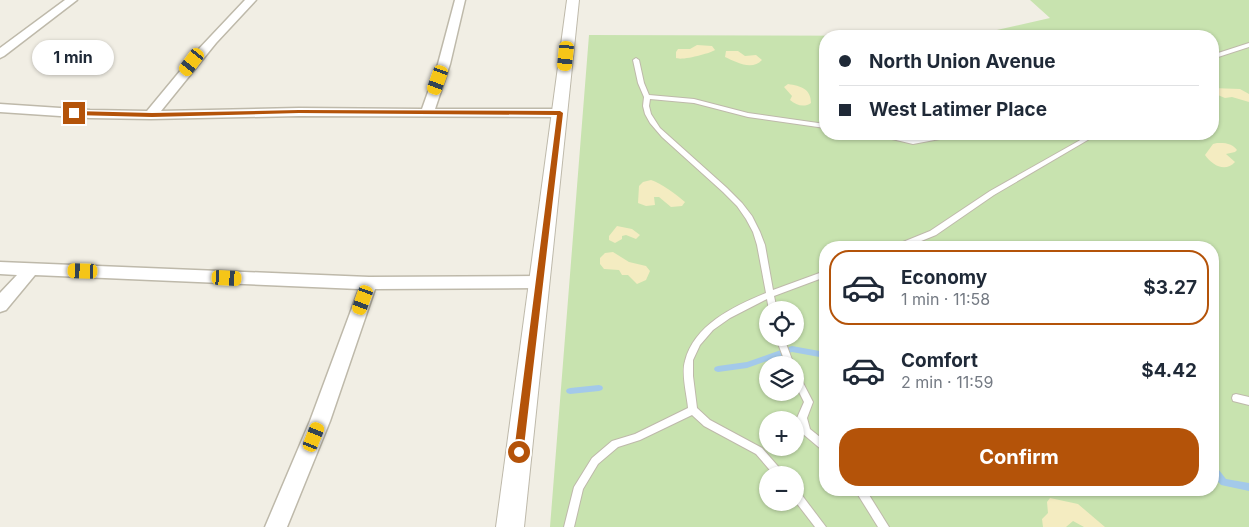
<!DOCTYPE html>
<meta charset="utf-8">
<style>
body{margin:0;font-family:Inter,sans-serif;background:#f2f2f3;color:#1f2937;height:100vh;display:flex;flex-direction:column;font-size:19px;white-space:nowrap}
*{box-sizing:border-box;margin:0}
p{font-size:16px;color:#747a83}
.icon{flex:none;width:28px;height:28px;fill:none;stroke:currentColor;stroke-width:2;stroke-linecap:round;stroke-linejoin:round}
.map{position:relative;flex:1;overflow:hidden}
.sheet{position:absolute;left:819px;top:241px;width:400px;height:255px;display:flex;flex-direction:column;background:#fff;border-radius:20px;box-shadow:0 1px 4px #0004}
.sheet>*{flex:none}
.hud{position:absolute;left:819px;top:30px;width:400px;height:110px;border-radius:20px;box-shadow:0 1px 4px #0004;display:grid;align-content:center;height:110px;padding:0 20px;background:#fff}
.tools{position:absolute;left:759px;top:301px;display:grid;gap:10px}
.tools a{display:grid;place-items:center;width:45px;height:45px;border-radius:50%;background:#fff;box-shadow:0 1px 4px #0004;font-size:25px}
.end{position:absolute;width:22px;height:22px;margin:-11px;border:6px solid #b45309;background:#fff;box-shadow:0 0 0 2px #fff}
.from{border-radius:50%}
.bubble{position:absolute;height:35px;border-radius:18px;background:#fff;box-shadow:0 1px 4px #0004;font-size:16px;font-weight:700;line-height:35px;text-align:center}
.car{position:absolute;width:15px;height:30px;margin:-15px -8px;border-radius:6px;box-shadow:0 0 4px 1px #0007;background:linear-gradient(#f5c518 24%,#345 0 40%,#f5c518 0 76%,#345 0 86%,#f5c518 0)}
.hud b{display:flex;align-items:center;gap:18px;height:48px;font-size:19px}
.hud b+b{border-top:1px solid #e0e1e3}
.hud i{width:12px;height:12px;background:#1f2937}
ul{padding:9px 0 0;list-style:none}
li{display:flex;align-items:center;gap:15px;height:75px;margin:0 10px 8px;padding:0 10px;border:2px solid transparent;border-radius:20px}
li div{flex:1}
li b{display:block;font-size:19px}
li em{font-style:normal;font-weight:700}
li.on{border-color:#b45309}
li>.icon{width:45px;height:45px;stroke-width:1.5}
.action{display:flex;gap:10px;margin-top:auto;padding:10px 20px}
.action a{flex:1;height:58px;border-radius:20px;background:#b45309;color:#fff;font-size:20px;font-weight:700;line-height:58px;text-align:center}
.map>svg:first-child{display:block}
.green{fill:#c8e3af;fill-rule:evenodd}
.sand{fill:#f4ecc1}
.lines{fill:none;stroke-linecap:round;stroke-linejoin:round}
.stream{fill:#a3c9ea;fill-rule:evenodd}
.service-casing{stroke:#beb9aa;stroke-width:2}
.minor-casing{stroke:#beb9aa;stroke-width:3}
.tertiary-casing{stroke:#beb9aa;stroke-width:2}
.service{fill:#fff;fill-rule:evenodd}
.minor{fill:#fff;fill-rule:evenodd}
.tertiary{fill:#fff;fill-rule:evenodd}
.route{fill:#b45309}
</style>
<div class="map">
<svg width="1249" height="527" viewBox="0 0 1249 527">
<rect width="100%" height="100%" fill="#f1eee4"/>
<!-- green -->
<path class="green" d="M1030 0H1249V527H550L589 35 956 36H825V134H1212V36H970L1050 18ZM825 248H1212V490H825ZM768 310H795V338H768ZM768 365H795V392H768ZM768 420H795V448H768ZM768 475H795V502H768Z"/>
<!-- sand -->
<g class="sand">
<path d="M697 45 712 46 715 50C711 53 682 61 676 58V52L678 49H690Z"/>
<path d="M726 51H738L745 56 756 55 762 60C752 71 736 62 725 57Z"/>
<path d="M788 84C801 86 811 89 811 103 804 108 796 105 790 100L792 96 784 87Z"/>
<polygon points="1212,88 1240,89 1249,94 1249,102 1232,97 1225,98 1213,93"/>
<path d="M1217 143C1225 143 1232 143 1237 150L1235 152 1226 154 1235 162C1225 173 1212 165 1205 155L1213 144Z"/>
<path d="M651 180C661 183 677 195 685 202L682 206 671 207 659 197H654L655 205 646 206 638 203 639 186 643 182Z"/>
<polygon points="617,226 632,229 640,235 636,239 626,235 622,236 622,239 615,243 609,240 609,236"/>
<polygon points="613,252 629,262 646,266 650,271 646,280 637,284 628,275 622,275 619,270 604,269 600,264 600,258 605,253"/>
<polygon points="1050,498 1078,504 1105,527 1084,527 1073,521 1066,527 1043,527 1042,519 1048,513 1047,502"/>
</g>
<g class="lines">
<!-- stream -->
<g class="stream">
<polygon points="792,346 825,352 825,358 792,352 747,368 718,372 715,371 714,369 715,367 718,366 747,362"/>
<polygon points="599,385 602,386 603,388 602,390 599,391 570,394 567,393 566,391 567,389 570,388"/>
<polygon points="1212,464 1215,465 1226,479 1249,483 1249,491 1221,485 1212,475"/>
</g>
<defs>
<g id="service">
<polygon points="1249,43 1249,47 1212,59 1212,55"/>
<path d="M636 58 639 60 644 83 649 95 694 99 748 113 825 124V128L748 117 694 103 650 99 649 106 651 114 660 128 727 188 742 203 752 216 760 232 765 245 773 290 825 271V277L774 296 777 310H769L767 299 730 318 713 330 700 345 693 360V376L697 408 710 420 762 448 783 472 785 475H774L756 454 704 426 692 415 640 440 618 447 598 464 583 489 574 527H564L574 487 592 458 612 441 635 434 688 408C687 395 681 374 685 361 694 325 734 306 766 293L757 245 753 232 746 219 737 206 723 192 662 137 650 123 645 114 643 106 644 97 638 83 633 60Z"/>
<polygon points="874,134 884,134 913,140 947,134 959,134 956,136 913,144 875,135"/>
<polygon points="1091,134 1098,134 994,195 936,235 904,248 893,248 893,246 930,231 990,191"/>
<polygon points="776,338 784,338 794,365 786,365"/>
<polygon points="795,372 798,373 813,402 807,418 810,429 825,441 825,451 822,450 803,434 797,418 804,402 795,384"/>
<polygon points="1236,394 1249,397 1249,405 1233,401 1232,398 1233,395"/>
<polygon points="795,488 798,490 826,527 815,527 795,501"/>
<polygon points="855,490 866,490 889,527 878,527"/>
</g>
<g id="minor">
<polygon points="65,0 77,0 4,56 0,58 0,48"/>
<polygon points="245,0 256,0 216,43 161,111 299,108 422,109 438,64 455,0 465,0 450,64 435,109 560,109 566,113 560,117 299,116 151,119 90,118 0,112 0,104 90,110 147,111 195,53"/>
<polygon points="0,262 369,277 539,276 545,278 547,282 545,286 539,288 375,289 330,421 287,527 265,527 310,421 359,289 35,275 6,310 0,312 0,293 17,275 0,274"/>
</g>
<polygon id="tertiary" points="567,0 579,0 524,527 496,527"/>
</defs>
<!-- service casing -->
<use href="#service" class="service-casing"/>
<!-- minor casing -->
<use href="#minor" class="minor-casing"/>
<!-- tertiary casing -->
<use href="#tertiary" class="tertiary-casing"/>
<!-- service -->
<use href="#service" class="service"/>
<!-- minor -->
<use href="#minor" class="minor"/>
<!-- tertiary -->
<use href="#tertiary" class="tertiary"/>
</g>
<!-- route -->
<polygon class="route" points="299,110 560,111 563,113 523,455 515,455 514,452 557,115 299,113 152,117 74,115 71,113 74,111 152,113"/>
</svg>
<div class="tools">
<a><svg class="icon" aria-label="locate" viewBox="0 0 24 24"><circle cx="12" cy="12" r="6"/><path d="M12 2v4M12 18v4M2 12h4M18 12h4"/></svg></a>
<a><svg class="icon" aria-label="layers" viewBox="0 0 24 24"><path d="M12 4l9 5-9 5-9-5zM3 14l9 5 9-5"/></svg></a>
<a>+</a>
<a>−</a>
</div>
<i class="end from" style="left:519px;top:452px"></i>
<i class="end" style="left:74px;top:113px"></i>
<div class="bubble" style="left:32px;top:40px;width:82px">1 min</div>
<i class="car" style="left:566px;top:56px;rotate:186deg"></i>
<i class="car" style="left:192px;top:62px;rotate:217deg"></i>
<i class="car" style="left:438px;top:80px;rotate:200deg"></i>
<i class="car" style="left:83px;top:271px;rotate:272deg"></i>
<i class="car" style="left:227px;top:278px;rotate:93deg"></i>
<i class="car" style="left:363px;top:300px;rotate:200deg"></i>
<i class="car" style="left:314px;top:437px;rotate:22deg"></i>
<div class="hud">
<b><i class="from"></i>North Union Avenue</b>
<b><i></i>West Latimer Place</b>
</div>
<section class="sheet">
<ul>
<li class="on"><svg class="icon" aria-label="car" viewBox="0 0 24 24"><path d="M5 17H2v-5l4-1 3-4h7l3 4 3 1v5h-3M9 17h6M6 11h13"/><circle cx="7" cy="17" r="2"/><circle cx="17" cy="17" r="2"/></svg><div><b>Economy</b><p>1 min · 11:58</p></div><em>$3.27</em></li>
<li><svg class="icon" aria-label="car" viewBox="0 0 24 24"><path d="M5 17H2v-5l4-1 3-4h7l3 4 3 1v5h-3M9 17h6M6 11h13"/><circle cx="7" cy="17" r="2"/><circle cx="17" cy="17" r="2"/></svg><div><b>Comfort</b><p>2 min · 11:59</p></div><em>$4.42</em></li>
</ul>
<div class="action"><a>Confirm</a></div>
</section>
</div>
